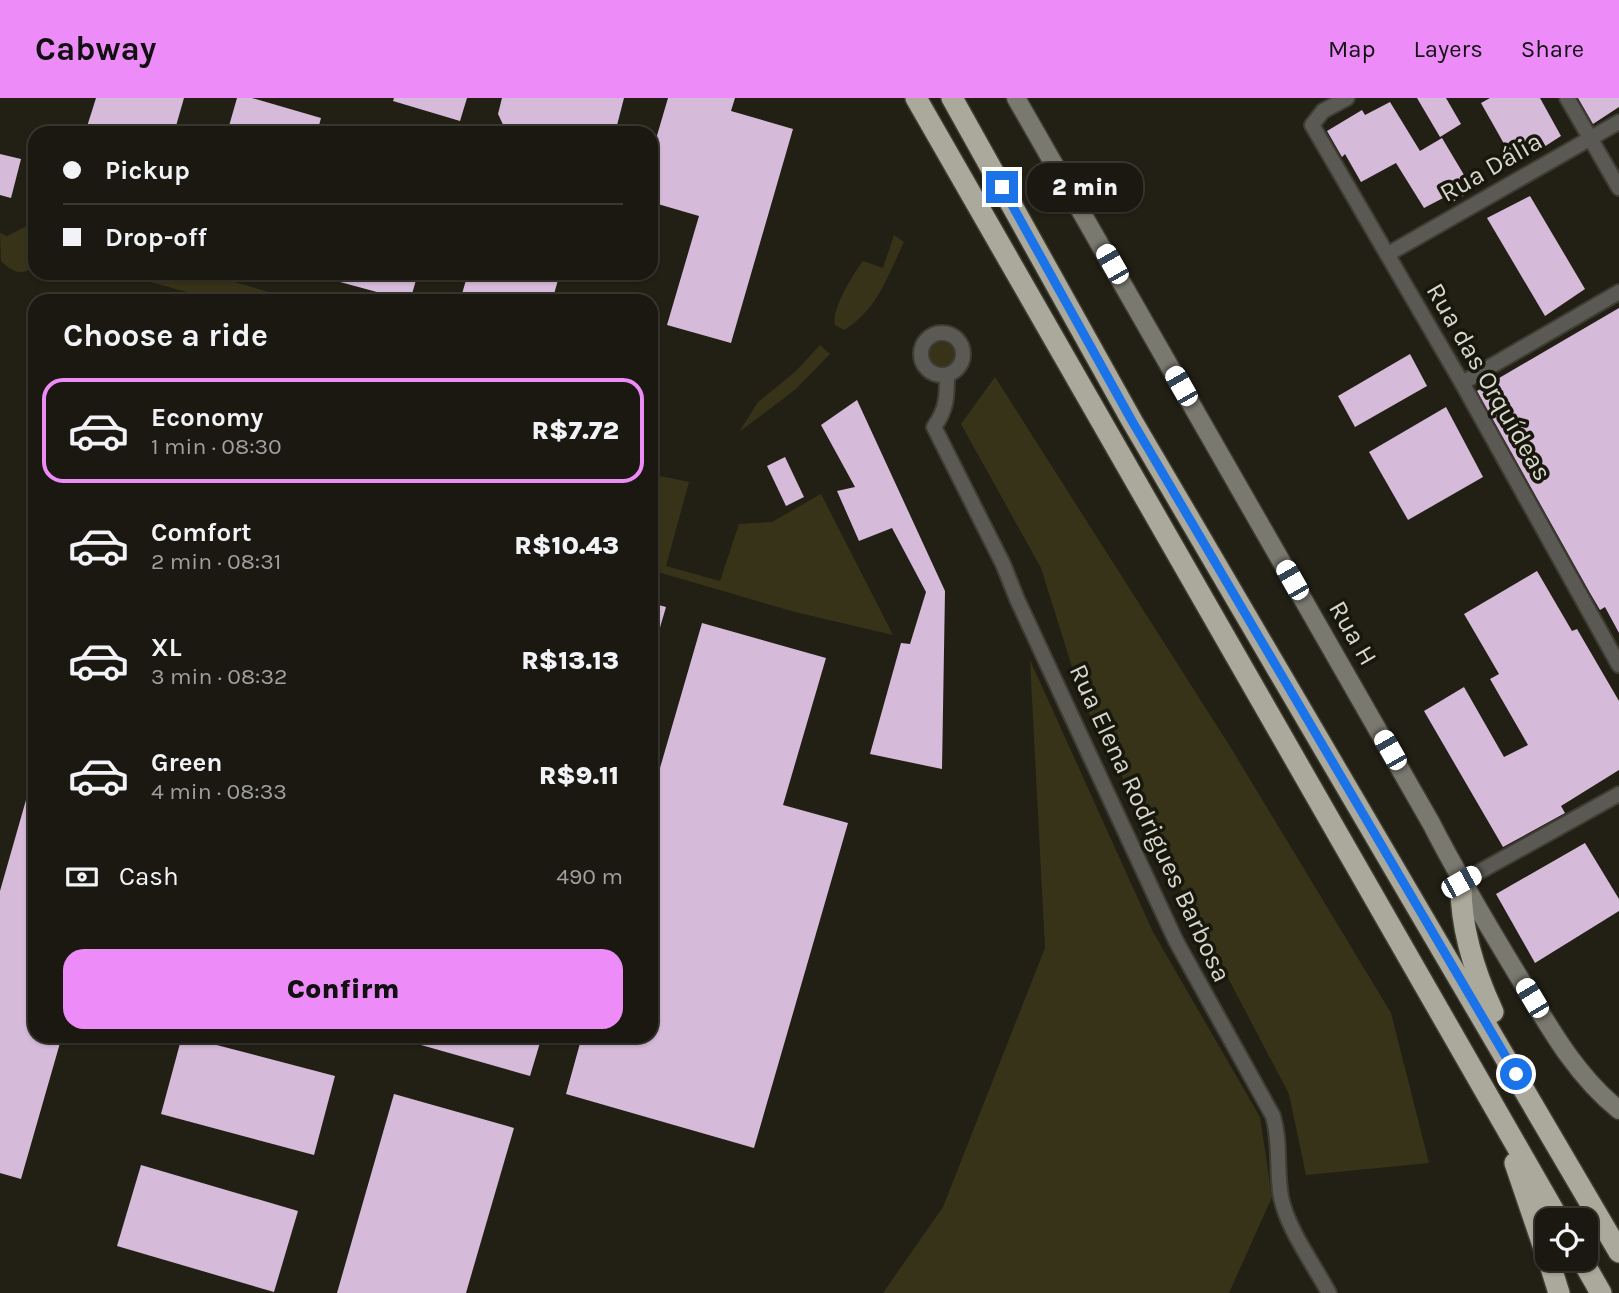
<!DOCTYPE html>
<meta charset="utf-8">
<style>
body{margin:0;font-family:Karla,sans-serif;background:#27251e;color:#f1f3f6;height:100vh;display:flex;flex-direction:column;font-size:26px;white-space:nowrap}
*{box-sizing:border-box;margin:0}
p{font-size:23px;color:#9fa09f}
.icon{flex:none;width:38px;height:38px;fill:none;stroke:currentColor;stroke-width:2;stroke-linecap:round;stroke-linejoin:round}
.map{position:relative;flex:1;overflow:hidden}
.side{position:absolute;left:28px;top:196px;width:630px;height:749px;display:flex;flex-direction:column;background:#1a1810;border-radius:21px;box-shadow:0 2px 5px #0004,0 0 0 2px #383730}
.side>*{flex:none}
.banner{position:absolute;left:28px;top:28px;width:630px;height:154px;border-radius:21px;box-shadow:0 2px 5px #0004,0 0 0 2px #383730;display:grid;align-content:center;height:154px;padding:0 35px;background:#1a1810}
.fabs{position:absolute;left:1535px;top:1110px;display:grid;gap:14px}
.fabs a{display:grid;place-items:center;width:63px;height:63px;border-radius:14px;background:#1a1810;box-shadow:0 2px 5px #0004,0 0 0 2px #383730;font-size:35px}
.end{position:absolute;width:32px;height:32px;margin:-16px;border:9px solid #1a73e8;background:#fff;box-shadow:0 0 0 4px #fff}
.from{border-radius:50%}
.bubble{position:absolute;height:49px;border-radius:21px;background:#1a1810;box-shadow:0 2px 5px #0004,0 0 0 2px #383730;font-size:23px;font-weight:800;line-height:49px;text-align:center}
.car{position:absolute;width:21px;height:42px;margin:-21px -10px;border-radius:9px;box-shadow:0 0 5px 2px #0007;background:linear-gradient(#fff 24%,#345 0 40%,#fff 0 76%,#345 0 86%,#fff 0)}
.banner b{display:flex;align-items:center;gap:24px;height:66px;font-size:26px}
.banner b+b{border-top:2px solid #383730}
.banner i{width:18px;height:18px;background:#f1f3f6}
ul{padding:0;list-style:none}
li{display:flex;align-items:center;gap:21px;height:105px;margin:0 14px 10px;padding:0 21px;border:4px solid transparent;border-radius:21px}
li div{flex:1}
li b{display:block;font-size:26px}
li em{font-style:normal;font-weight:800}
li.on{border-color:#ed8cf9}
li>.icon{width:63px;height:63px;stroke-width:1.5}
h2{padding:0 35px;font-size:32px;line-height:84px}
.pay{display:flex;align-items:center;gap:18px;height:77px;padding:0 35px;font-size:26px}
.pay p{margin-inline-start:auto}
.primary-button{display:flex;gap:14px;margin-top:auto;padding:14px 35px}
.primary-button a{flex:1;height:80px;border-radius:21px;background:#ed8cf9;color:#111;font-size:28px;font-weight:800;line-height:80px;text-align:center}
header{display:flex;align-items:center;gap:42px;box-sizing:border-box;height:98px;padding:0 35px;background:#ed8cf9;color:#111}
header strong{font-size:33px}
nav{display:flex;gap:38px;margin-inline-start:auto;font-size:24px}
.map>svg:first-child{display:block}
.green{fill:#373318}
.building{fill:#d6bad9}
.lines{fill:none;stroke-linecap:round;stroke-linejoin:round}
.minor-casing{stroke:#3f3d33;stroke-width:18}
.secondary-casing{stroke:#3f3d33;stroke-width:21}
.motorway-casing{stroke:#3f3d33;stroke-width:24}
.minor{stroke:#5a5953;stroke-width:14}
.secondary{stroke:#7a7970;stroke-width:18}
.motorway{stroke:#aba99b;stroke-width:21}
.route{stroke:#1a73e8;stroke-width:9}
.labels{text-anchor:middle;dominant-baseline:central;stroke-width:7;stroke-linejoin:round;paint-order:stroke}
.street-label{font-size:26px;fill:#d7d6cf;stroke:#18170c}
</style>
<header>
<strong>Cabway</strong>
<nav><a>Map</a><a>Layers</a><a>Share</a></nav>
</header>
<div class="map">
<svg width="1619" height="1195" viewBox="0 0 1619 1195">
<rect width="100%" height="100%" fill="#222015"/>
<!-- green -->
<g class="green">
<path d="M31 126 35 127V169C21 178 12 174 1 163L0 135 7 138Z"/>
<path d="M894 137 904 144C887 179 878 211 844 232L835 227C831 211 853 177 863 163L883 170Z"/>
<polygon points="118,175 204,175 299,203 219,203"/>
<circle cx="942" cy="257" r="13"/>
<polygon points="820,247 830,256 796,291 739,334 758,304 796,273"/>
<polygon points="995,279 1231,650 1391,915 1429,1065 1306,1077 1289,996 1083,604 1041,470 961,326"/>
<polygon points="651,376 689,384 666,468 720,483 739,426 772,424 821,396 893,537 795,514 651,472"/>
<polygon points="1030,562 1153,834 1260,1019 1272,1099 1229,1195 883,1195 943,1109 1045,850"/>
</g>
<!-- building -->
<g class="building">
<polygon points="96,0 184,0 174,35 85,35"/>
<polygon points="237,0 252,0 321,20 317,35 227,35"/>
<polygon points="394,0 467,0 460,23 393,3"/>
<polygon points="502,0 624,0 615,35 507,35 498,16"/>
<polygon points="668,0 735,0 731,13 793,31 731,245 667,227 699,118 651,104 651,58"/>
<polygon points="1417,0 1446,0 1461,26 1440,39"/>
<polygon points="1490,0 1540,0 1561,38 1516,67 1481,5"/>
<polygon points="1578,0 1619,0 1619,9 1593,26"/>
<polygon points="1390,4 1420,53 1442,40 1473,92 1449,106 1445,99 1424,110 1396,65 1361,84 1345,56 1342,59 1327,33 1362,12 1365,17"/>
<polygon points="0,56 21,61 11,100 0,97"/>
<polygon points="1530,98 1585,191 1545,218 1487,120"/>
<polygon points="318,175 418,175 410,203 318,178"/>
<polygon points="468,175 560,175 552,203 460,203"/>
<polygon points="1619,210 1619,535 1605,509 1600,512 1590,495 1477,293"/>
<polygon points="1410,256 1427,288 1355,329 1338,298"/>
<polygon points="857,302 945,493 942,671 870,656 901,545 910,546 926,494 892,430 859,443 837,393 855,389 821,327"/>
<polygon points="1446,309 1483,379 1408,422 1369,354"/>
<polygon points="785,359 804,399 786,408 767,368"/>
<polygon points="1537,473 1572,533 1577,531 1619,603 1619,672 1561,708 1565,715 1503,749 1424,613 1464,589 1504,659 1528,647 1490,581 1499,576 1464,516"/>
<polygon points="651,505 666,509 654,550 651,550"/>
<polygon points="702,525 826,560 783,707 848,725 754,1050 566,996 582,938 651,938 651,701"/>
<polygon points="32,681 35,681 35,938 62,938 21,1081 0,1075 0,793"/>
<polygon points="1585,745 1619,801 1619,813 1535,865 1496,796"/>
<polygon points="182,938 335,978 314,1057 161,1016"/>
<polygon points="401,938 542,938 530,978 400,941"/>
<polygon points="394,996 514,1030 466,1195 337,1195"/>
<polygon points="141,1067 298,1113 274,1194 117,1148"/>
</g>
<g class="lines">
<defs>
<g id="minor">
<polyline points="1347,0 1323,13 1312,27 1462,285 1619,567"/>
<polyline points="1567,0 1619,90"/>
<polyline points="1388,156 1619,24"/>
<circle cx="942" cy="256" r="21"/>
<path d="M947 277C947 298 947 311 934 329L1003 466 1017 501 1176 843 1273 1018C1281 1045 1276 1072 1281 1099 1287 1130 1314 1167 1329 1195"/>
<polyline points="1462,285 1619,194"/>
<polyline points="1461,784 1619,696"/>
</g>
<path id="secondary" d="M1016 0 1431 725C1458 778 1488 828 1519 879 1548 927 1575 977 1619 1012"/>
<g id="motorway">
<polyline points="916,0 1559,1122"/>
<polyline points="952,0 1132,323 1619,1154"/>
<path d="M1461 784C1460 830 1474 873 1493 914"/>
<polyline points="1515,1065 1547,1159"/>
<polyline points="1548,1160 1559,1195"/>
<polyline points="1581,1160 1601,1195"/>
</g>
</defs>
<!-- minor casing -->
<use href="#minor" class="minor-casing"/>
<!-- secondary casing -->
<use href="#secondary" class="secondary-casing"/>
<!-- motorway casing -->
<use href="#motorway" class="motorway-casing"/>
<!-- minor -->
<use href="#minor" class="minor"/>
<!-- secondary -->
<use href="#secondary" class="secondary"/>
<!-- motorway -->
<use href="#motorway" class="motorway"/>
</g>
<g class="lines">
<!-- route -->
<polyline class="route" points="1002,89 1132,323 1516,976"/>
</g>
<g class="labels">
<!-- street labels -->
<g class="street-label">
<text transform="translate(1491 69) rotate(-30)">Rua Dália</text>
<text transform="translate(1489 284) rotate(60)">Rua das Orquídeas</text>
<text transform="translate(1353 535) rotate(60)">Rua H</text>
<text transform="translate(1150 725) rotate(65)">Rua Elena Rodrigues Barbosa</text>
</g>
</g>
</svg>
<div class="fabs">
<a><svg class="icon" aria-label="locate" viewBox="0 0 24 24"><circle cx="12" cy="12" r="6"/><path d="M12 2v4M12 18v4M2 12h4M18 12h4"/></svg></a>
</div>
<i class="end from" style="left:1516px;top:976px"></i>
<i class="end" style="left:1002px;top:89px"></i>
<div class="bubble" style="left:1027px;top:65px;width:116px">2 min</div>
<i class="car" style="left:1112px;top:166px;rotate:330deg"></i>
<i class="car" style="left:1181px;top:288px;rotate:330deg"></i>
<i class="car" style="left:1292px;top:482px;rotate:330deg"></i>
<i class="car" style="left:1390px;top:652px;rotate:330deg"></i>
<i class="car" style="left:1461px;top:784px;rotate:61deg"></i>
<i class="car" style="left:1532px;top:900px;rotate:329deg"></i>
<div class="banner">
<b><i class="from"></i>Pickup</b>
<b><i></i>Drop-off</b>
</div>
<section class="side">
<h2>Choose a ride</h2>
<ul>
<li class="on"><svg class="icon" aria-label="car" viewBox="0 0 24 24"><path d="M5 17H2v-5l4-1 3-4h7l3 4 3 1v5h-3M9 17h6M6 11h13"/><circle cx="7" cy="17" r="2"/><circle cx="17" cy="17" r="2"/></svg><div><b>Economy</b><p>1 min · 08:30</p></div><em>R$7.72</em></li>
<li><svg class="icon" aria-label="car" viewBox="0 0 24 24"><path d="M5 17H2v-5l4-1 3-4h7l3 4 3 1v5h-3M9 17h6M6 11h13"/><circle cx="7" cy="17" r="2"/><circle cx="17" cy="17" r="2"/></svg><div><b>Comfort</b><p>2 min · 08:31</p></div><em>R$10.43</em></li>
<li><svg class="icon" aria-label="car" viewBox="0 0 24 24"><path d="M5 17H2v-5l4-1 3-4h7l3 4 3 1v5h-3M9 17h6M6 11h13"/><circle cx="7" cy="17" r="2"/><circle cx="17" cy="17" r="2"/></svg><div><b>XL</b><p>3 min · 08:32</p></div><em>R$13.13</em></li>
<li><svg class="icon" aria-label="car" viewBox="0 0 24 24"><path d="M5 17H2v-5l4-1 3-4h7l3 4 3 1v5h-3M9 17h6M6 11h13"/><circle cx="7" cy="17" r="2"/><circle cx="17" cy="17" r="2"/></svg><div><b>Green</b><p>4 min · 08:33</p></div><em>R$9.11</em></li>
</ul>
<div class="pay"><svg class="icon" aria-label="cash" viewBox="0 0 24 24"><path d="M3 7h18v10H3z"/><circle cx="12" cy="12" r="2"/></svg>Cash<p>490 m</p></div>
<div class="primary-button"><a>Confirm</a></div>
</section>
</div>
